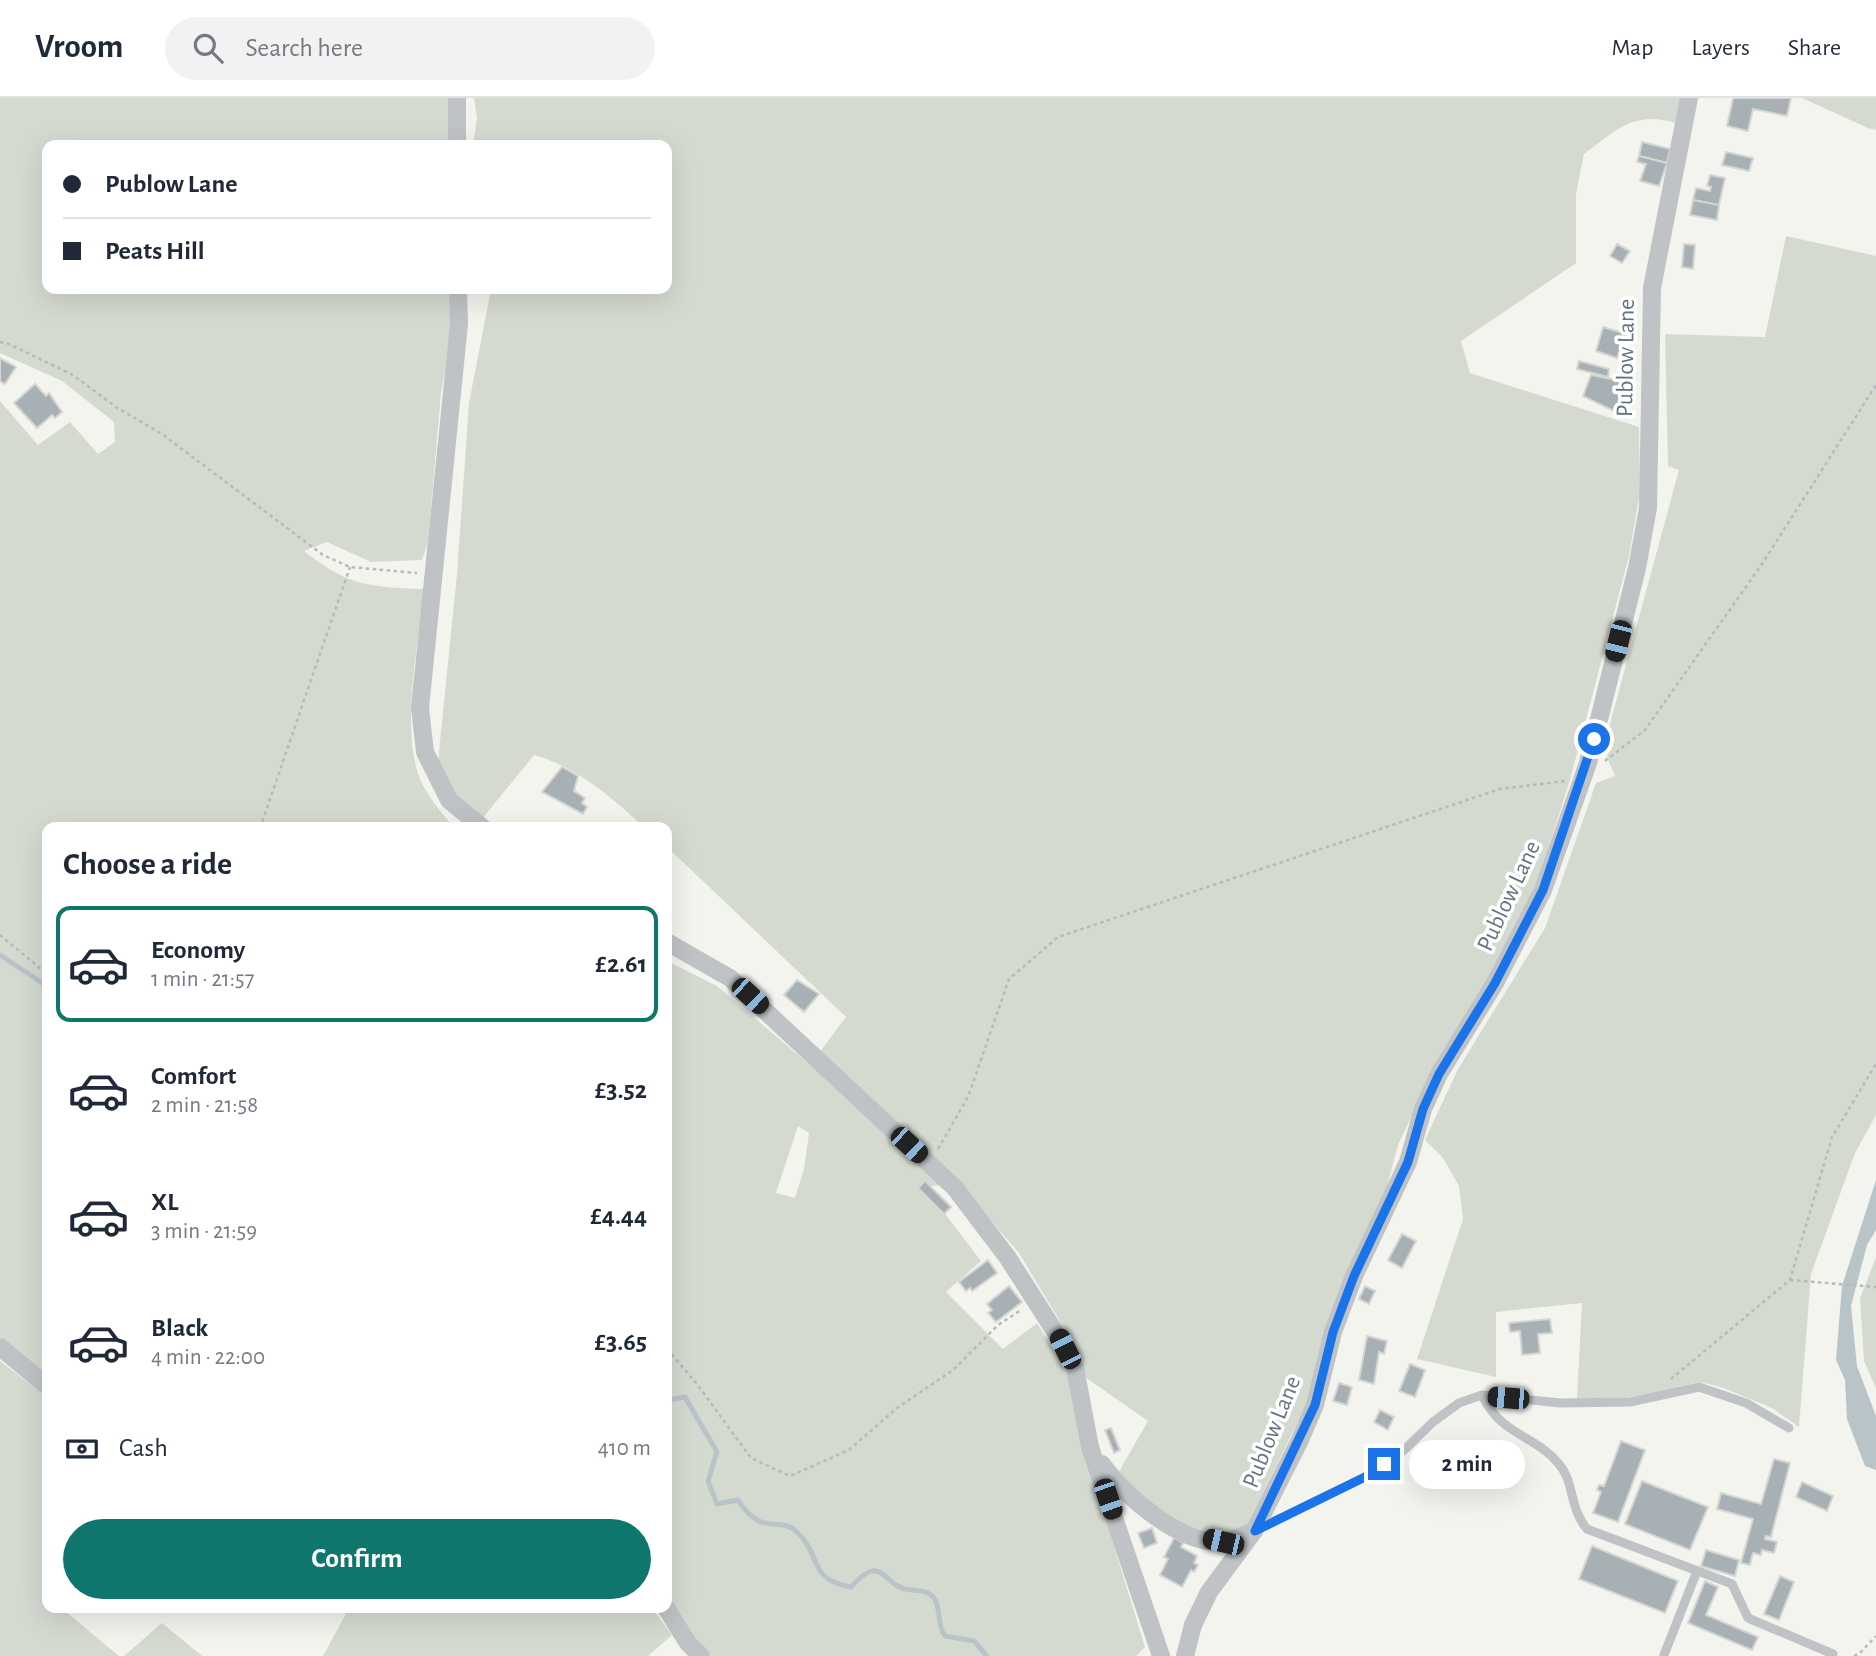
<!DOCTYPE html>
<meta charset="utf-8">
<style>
body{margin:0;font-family:"Alegreya Sans",sans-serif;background:#f2f2f3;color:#1f2937;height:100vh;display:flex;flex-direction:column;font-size:26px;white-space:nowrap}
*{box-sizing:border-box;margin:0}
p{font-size:23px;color:#747a83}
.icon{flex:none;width:38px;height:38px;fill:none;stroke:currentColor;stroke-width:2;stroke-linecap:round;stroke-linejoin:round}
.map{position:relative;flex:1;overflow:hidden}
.sheet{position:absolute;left:42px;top:724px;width:630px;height:791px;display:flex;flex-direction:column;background:#fff;border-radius:14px;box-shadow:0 7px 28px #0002}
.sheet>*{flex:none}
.guide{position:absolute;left:42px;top:42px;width:630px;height:154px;border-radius:14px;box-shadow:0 7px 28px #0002;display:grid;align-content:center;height:154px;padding:0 21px;background:#fff}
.end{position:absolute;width:32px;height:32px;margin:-16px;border:9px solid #1a73e8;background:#fff;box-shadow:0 0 0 4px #fff}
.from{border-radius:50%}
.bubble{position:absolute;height:49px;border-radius:24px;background:#fff;box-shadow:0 7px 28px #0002;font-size:23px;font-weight:700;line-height:49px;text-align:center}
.car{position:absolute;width:21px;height:42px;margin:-21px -10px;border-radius:9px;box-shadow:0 0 5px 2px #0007;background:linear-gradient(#222 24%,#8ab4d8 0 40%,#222 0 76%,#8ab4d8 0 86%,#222 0)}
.guide b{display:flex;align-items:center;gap:24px;height:66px;font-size:26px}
.guide b+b{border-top:2px solid #e0e1e3}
.guide i{width:18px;height:18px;background:#1f2937}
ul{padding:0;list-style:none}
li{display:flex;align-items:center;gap:21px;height:116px;margin:0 14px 10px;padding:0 7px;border:4px solid transparent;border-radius:14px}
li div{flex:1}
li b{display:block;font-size:26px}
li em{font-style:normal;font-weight:700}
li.current{border-color:#0f766e}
li>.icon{width:63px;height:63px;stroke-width:1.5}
h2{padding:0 21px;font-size:32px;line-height:84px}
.pay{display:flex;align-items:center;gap:18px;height:77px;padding:0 21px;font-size:26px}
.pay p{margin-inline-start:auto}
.button{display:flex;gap:14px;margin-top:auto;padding:14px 21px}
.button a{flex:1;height:80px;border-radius:42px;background:#0f766e;color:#fff;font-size:28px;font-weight:700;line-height:80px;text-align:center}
header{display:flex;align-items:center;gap:42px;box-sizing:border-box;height:98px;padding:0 35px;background:#fff;border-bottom:2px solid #e0e1e3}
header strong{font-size:33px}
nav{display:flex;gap:38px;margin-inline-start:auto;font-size:24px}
.search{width:490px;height:63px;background:#f2f2f3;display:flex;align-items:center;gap:18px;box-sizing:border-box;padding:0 24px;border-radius:38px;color:#747a83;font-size:26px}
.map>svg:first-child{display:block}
.green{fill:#d5dad1;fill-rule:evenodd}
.water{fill:#b9c4c9}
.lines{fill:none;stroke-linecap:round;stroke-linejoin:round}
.stream{stroke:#b9c4c9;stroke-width:5}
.building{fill:#a7b0b4;stroke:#d5d5d2;stroke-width:2}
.path{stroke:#b7babc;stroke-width:2.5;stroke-dasharray:3.5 3.5;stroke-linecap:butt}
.lane{stroke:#bfc3c6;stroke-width:9}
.street{stroke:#bfc3c6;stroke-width:18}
.route{stroke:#1a73e8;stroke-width:9}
.labels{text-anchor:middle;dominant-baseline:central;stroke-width:7;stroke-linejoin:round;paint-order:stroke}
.street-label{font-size:24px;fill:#637580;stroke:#fff}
</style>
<header>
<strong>Vroom</strong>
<div class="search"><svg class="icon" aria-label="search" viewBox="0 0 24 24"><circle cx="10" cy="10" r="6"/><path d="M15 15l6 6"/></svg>Search here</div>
<nav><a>Map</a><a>Layers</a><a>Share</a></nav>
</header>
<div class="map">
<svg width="1876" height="1558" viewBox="0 0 1876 1558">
<rect width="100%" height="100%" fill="#f4f4ef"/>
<!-- green -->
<g class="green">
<path d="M0 0H452V47H47V191H453L454 223 441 295 428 444 422 462 371 464 327 444 304 453C348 488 369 489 424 491 419 546 400 629 420 681 428 699 442 715 454 730H47V1278L0 1239V303L38 347 70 324 98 356 115 344 114 324 62 283 0 255Z"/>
<path d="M474 0H1681L1676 25C1634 12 1616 32 1584 56L1576 96V165L1461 243 1470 275 1639 329 1640 394 1629 458 1570 682 1534 795 1492 875 1441 956 1398 1047 1381 1111 1307 1306 1247 1427 1224 1437 1189 1430 1168 1420 1117 1377 1148 1323 1085 1279 1076 1250 1019 1155 960 1087 924 1088 981 1163 946 1194 1003 1251 1037 1225 1068 1275 1081 1341 1145 1549 1136 1558H711L692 1539 667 1500V863L717 888 810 967 846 919 667 749V730H645C612 700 578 669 534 657L482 721 456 698 438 663 457 476 469 305 491 191H667V47H473L477 20ZM798 1028 809 1035 804 1071 795 1100 776 1095Z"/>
<polygon points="1802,0 1876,0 1876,32 1868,30"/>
<polygon points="1786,138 1876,158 1876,1017 1855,1055 1811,1176 1799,1329 1772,1310 1721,1289 1699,1284 1626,1300 1577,1301 1582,1205 1496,1214 1496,1279 1417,1261 1463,1121 1459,1088 1443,1060 1425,1042 1458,971 1545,830 1596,685 1615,678 1608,662 1605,644 1679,372 1668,368 1665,236 1765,239"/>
<polygon points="1876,1159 1876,1290 1864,1263 1860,1200"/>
<polygon points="0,1263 47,1299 47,1510 65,1510 65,1513 119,1558 0,1558"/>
<polygon points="349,1510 652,1510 672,1537 648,1558 323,1558"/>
<polygon points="162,1525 202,1558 124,1558"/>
</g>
<!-- water -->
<polygon class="water" points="1876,1082 1876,1132 1867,1147 1851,1208 1857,1268 1876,1318 1876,1372 1865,1368 1847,1321 1845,1282 1836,1262 1842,1188"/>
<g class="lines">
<!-- stream -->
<g class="stream">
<polyline points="0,857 47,888"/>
<path d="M667 1302 685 1299 717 1354 708 1383 717 1406 738 1402C763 1441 778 1416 797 1434 822 1458 808 1482 851 1489 883 1454 882 1486 905 1491 914 1493 925 1491 932 1498 942 1507 936 1527 945 1538L974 1543 987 1558"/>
</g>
</g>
<!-- building -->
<g class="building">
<polygon points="1733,0 1791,0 1787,18 1753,11 1748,33 1727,28"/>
<polygon points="1642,44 1670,51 1667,65 1639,58"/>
<polygon points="1726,54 1753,60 1749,73 1722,67"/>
<polygon points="1639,58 1667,65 1659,88 1640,83 1646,66 1637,64"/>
<polygon points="1710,77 1725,80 1719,107 1693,102 1696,90 1710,93 1711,89 1707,88"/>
<polygon points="1693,102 1719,107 1717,122 1690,117"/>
<polygon points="1617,146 1630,153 1622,165 1610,158"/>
<polygon points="1684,146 1695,147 1693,171 1682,169"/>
<polygon points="1603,229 1627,236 1617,260 1596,253"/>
<polygon points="0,260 16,269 5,286 0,283"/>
<polygon points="1579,263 1609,271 1608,279 1577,271"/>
<polygon points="1591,277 1627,284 1622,310 1618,315 1583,298"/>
<polygon points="35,286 46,298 49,295 62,314 55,320 52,317 37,330 14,305"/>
<polygon points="562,669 578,678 574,693 585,700 582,705 587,709 583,716 542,694"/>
<polygon points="797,882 819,896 804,914 784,897"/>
<polygon points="925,1083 951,1109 944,1116 918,1090"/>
<polygon points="1402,1136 1416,1143 1402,1170 1388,1162"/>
<polygon points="988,1162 997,1175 972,1193 970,1190 966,1193 959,1184"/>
<polygon points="1009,1188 1022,1204 996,1224 988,1215 992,1212 987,1206"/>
<polygon points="1365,1188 1375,1193 1369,1206 1359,1201"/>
<polygon points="1550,1221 1552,1235 1538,1236 1540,1255 1522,1257 1520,1233 1510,1234 1509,1225"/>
<polygon points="1367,1238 1387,1243 1384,1256 1379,1254 1374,1286 1359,1282"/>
<polygon points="1410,1266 1425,1272 1415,1299 1399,1293"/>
<polygon points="1339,1285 1352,1289 1347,1307 1333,1303"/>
<polygon points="1380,1312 1394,1319 1388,1332 1374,1324"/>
<polygon points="1111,1330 1120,1352 1114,1355 1105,1332"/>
<polygon points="1621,1343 1645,1352 1618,1424 1593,1415 1601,1394 1597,1392 1599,1387 1604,1388"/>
<polygon points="1774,1361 1790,1365 1771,1439 1766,1438 1765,1441 1777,1444 1774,1455 1762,1452 1761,1457 1753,1455 1750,1467 1741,1465 1753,1421 1717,1411 1721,1395 1761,1406"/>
<polygon points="1642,1383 1708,1409 1690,1452 1625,1426"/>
<polygon points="1802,1384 1833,1398 1827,1413 1796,1399"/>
<polygon points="1152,1430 1157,1445 1144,1450 1138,1435"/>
<polygon points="1174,1440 1183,1445 1181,1449 1197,1458 1194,1465 1198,1467 1194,1474 1191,1472 1182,1489 1160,1477 1168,1461 1164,1459"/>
<polygon points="1592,1448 1678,1483 1665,1515 1579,1481"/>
<polygon points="1706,1452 1739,1462 1735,1478 1701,1468"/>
<polygon points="1780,1478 1794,1484 1779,1522 1764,1516"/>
<polygon points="1705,1483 1718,1489 1706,1517 1758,1539 1752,1552 1688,1525"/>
</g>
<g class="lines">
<!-- path -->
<g class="path">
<polyline points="0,244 9,246 73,277 116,309 162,336 323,457 350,469 417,475"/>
<polyline points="1605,663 1645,632 1762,466 1876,287"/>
<polyline points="260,730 350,469"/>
<polyline points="0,837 47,876"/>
<polyline points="938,1051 968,999 1009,881 1058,839 1500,691 1565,683"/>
<polyline points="1790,1182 1876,1189"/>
<polyline points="667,1251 697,1286 751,1360 790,1378 849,1352 897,1310 953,1272 998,1227 1021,1212"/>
<polyline points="1671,1281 1790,1182 1832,1039 1876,966"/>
<polyline points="1854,1558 1860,1555 1876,1538"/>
</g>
<!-- lane -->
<g class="lane">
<path d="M1482 1297C1501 1338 1534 1336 1559 1366 1575 1385 1569 1410 1587 1431L1732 1486 1748 1520 1833 1556"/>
<polyline points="1256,1432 1365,1379 1403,1353 1433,1324 1459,1305 1482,1297 1560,1305 1630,1304 1699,1289 1746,1305 1789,1330"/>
<polyline points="1664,1557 1697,1473"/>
</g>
<!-- street -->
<g class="street">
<polyline points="457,0 457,47"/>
<polyline points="458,191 459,226 420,610 425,654 449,702 483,730"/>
<polyline points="667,844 730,880 955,1090 1008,1160 1054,1232 1075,1270 1090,1349 1161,1558"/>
<polyline points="0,1249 47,1288"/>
<path d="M1102 1366C1124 1398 1181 1447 1223 1444 1233 1443 1245 1436 1254 1433"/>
<polyline points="666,1510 688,1545 701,1558"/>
<polyline points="1185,1558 1193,1527 1209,1494 1254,1433 1300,1342 1315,1307 1333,1234 1354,1178 1408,1064 1423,1011 1439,976 1495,885 1543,792 1588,665 1637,470 1648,410 1652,190 1689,0"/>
</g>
</g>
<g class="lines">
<!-- route -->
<polyline class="route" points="1384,1366 1365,1379 1255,1433 1315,1307 1333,1234 1354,1178 1408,1064 1423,1011 1439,976 1495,885 1543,792 1594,641"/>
</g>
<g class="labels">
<!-- street labels -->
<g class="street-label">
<text transform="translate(1626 260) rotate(-89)">Publow Lane</text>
<text transform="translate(1509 798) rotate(-65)">Publow Lane</text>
<text transform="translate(1272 1334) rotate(-68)">Publow Lane</text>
</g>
</g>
</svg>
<i class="end from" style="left:1594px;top:641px"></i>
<i class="end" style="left:1384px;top:1366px"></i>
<div class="bubble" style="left:1409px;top:1342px;width:116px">2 min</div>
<i class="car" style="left:1618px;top:543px;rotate:194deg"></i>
<i class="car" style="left:750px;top:898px;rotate:133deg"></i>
<i class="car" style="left:909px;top:1047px;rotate:133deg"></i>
<i class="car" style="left:1065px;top:1251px;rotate:333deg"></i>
<i class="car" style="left:1508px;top:1300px;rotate:275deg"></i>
<i class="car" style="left:1108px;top:1401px;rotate:161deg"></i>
<i class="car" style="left:1223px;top:1444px;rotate:283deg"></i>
<div class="guide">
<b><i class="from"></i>Publow Lane</b>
<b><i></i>Peats Hill</b>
</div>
<section class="sheet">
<h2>Choose a ride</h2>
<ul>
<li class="current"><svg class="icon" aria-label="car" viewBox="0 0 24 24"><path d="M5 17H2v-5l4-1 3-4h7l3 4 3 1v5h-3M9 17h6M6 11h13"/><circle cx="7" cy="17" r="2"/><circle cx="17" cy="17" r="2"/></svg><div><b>Economy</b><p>1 min · 21:57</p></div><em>£2.61</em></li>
<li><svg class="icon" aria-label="car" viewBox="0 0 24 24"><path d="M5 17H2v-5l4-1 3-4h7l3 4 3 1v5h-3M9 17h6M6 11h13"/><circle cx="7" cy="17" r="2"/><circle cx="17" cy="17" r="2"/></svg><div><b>Comfort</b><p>2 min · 21:58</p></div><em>£3.52</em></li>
<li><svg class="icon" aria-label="car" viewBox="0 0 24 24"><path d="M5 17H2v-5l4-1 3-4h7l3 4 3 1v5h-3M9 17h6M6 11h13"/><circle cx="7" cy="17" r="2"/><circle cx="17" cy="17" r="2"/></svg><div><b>XL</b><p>3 min · 21:59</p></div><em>£4.44</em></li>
<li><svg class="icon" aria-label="car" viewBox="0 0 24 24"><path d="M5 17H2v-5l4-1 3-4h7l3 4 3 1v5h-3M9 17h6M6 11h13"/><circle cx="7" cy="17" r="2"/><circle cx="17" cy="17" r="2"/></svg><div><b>Black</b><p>4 min · 22:00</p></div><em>£3.65</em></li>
</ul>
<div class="pay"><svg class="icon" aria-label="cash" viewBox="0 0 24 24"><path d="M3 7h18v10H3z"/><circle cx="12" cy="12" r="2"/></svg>Cash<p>410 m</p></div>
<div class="button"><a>Confirm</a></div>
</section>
</div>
